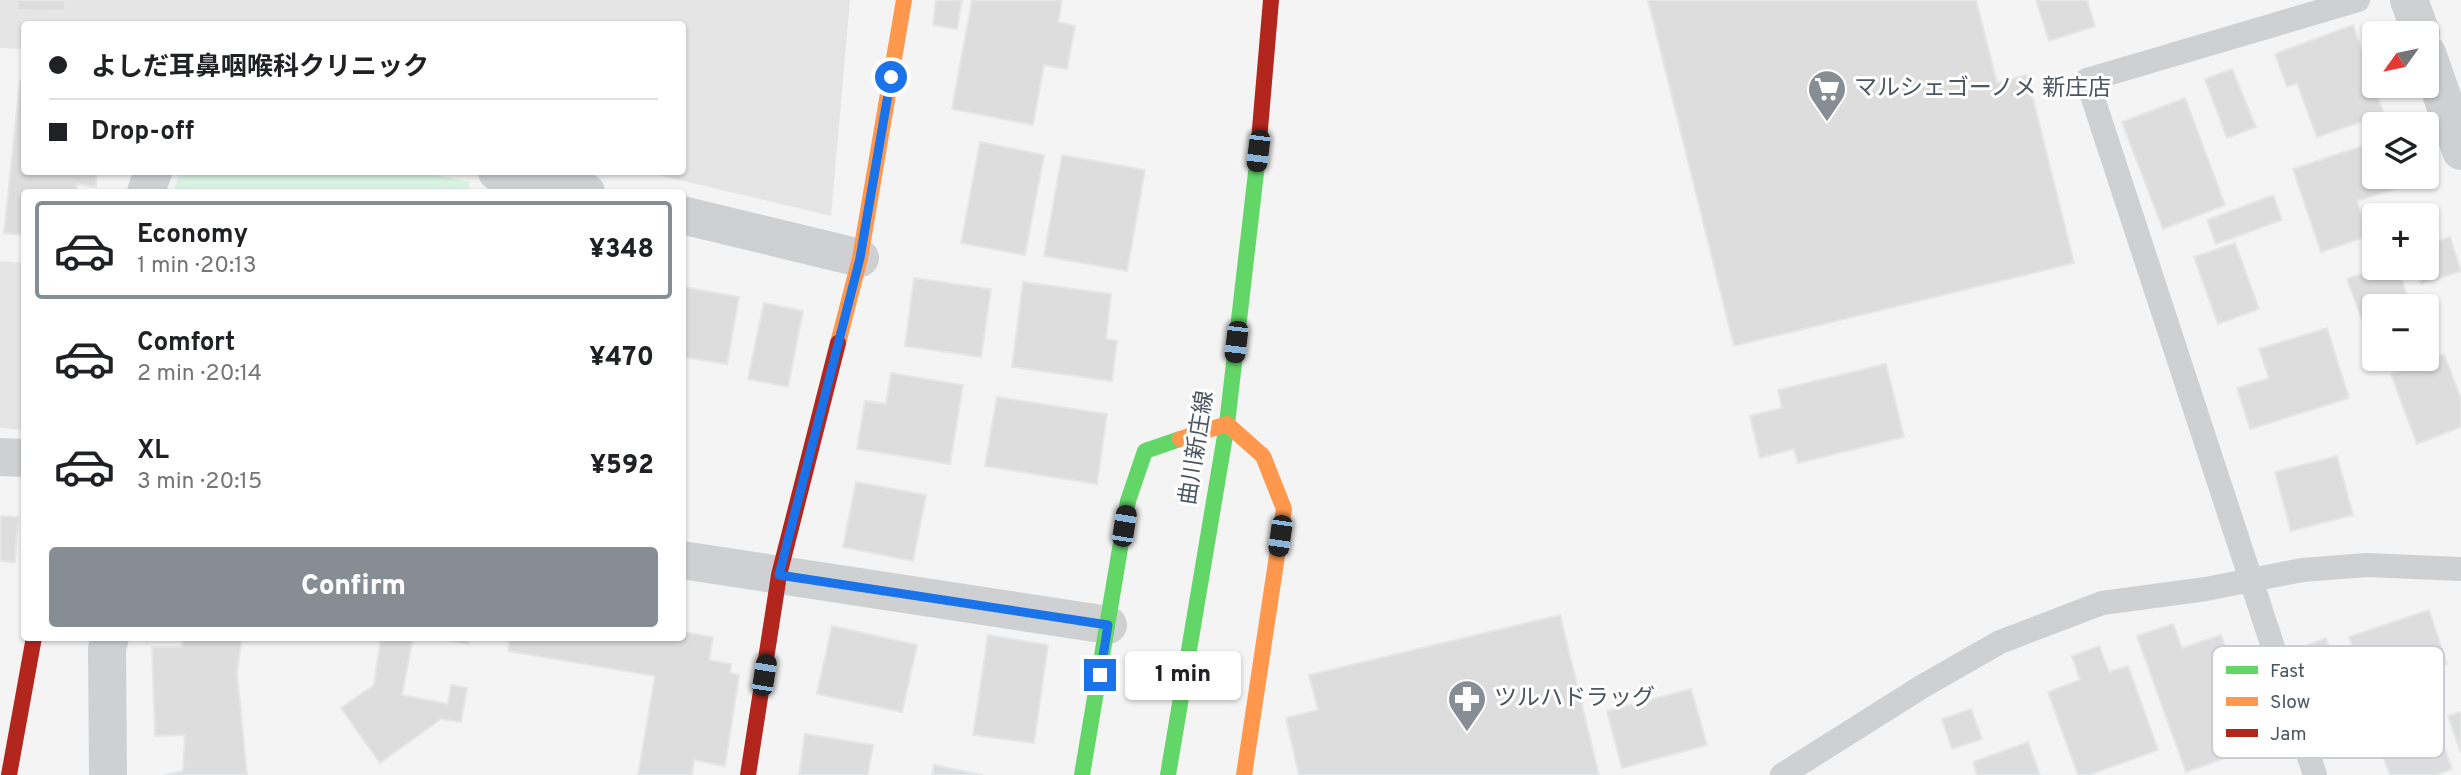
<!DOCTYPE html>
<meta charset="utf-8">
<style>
body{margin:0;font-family:Overpass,"Noto Sans JP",sans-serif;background:#f2f2f2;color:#202124;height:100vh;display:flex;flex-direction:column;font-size:26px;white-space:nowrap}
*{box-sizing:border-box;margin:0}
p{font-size:23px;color:#757577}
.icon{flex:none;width:38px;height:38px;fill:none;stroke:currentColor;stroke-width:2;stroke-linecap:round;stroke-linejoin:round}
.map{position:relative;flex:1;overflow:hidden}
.side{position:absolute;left:21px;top:189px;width:665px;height:452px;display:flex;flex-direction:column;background:#fff;border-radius:7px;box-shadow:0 2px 5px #0004}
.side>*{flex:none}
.banner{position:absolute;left:21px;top:21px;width:665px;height:154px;border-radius:7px;box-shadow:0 2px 5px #0004;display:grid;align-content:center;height:154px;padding:0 28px;background:#fff}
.needle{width:46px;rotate:237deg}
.tools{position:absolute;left:2362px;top:21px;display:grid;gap:14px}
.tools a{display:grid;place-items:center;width:77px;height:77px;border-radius:7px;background:#fff;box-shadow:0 2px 5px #0004;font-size:35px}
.end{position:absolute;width:32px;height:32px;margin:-16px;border:9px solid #1a73e8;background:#fff;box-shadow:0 0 0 4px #fff}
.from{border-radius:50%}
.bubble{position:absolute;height:49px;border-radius:7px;background:#fff;box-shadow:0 2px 5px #0004;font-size:23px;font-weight:800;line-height:49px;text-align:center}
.car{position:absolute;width:21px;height:42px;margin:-21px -10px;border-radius:9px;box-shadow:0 0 5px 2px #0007;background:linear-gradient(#222 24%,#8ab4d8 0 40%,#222 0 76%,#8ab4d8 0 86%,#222 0)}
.banner b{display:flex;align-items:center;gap:24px;height:66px;font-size:26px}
.banner b+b{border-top:2px solid #e0e0e0}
.banner i{width:18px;height:18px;background:#202124}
ul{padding:12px 0 0;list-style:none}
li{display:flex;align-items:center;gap:21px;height:98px;margin:0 14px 10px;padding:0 14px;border:4px solid transparent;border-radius:7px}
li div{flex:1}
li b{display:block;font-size:26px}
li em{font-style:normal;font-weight:800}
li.on{border-color:#868d94}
li>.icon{width:63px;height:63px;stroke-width:1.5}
.button{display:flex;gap:14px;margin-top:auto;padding:14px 28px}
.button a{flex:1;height:80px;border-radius:7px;background:#868d94;color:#fff;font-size:28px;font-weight:800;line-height:80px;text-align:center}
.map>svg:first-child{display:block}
.education{fill:#e6e5e6}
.green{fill:#d9f2e3}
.building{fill:#ddddde;stroke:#e5e6e7;stroke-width:2}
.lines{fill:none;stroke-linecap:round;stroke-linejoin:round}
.lane{stroke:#ced0d2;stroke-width:24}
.street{stroke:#ced0d2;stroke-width:38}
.fast{stroke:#63d668;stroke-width:16}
.slow{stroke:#ff974d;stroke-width:16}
.jam{stroke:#b3261e;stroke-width:16}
.route{stroke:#1a73e8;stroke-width:9}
.labels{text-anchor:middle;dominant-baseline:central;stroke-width:6;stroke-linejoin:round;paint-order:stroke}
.poi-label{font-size:23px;fill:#4a5661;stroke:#fff;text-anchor:start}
.street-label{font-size:23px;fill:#4a5661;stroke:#fff}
.key{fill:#fff;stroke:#c9ccd0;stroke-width:2}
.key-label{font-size:19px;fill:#4a5661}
</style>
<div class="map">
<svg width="2461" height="775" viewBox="0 0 2461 775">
<rect width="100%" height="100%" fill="#f4f4f4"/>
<!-- education -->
<g class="education">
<polygon points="0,0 850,0 831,216 646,172 682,172 682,24 24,24 24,49 0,48"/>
<polygon points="0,261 24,263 24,430 0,428"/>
</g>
<!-- green -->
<polygon class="green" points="180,172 420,172 470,182 468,192 173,192"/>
<!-- building -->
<g class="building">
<polygon points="18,0 65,0 65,11 17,10"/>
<polygon points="936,0 962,0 957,29 933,25"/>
<polygon points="972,0 1062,0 1058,22 1075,26 1067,69 1044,65 1033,125 952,109"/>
<polygon points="1648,0 1976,0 1997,83 2027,75 2074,263 1734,346"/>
<polygon points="2036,0 2087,0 2095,26 2049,41"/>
<polygon points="2353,25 2384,114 2317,137 2297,83 2287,87 2275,54"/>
<polygon points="2232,69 2256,127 2227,138 2205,79"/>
<polygon points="20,81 24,82 24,172 97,172 96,187 77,184 76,192 24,192 24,235 4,233"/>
<polygon points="2185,98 2225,205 2163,229 2122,122"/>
<polygon points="980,142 1044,155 1025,255 961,243"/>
<polygon points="2375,142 2375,177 2418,177 2420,181 2357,201 2368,236 2321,252 2293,169"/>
<polygon points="1062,155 1145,170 1127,271 1044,256"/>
<polygon points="2273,195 2282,220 2216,244 2207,220"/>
<polygon points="2450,237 2461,271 2421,284 2415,268 2427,268 2427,244"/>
<polygon points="2235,243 2259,309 2218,324 2194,257"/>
<polygon points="2377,268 2398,268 2411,306 2375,306 2375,347 2372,347 2347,279"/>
<polygon points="914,278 991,289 981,357 905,346"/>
<polygon points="1023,282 1111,294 1106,339 1117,341 1112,381 1012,367"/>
<polygon points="683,287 739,297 727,364 682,357"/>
<polygon points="764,303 803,311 788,387 748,379"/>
<polygon points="2327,328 2349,398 2250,429 2237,388 2269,378 2259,349"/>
<polygon points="2444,354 2461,399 2461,427 2417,444 2391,374"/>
<polygon points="1886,364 1904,437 1798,463 1794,449 1760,458 1750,416 1782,408 1778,390"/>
<polygon points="891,373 963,385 950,464 857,449 865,401 886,404"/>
<polygon points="997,397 1107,414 1097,484 985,466"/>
<polygon points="2337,456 2353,515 2291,531 2275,472"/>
<polygon points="856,482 926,495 913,561 843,547"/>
<polygon points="0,516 18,517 15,562 0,561"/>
<polygon points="2429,610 2447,664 2367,691 2349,637"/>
<polygon points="1560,615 1599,775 1299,775 1286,718 1318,710 1309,675"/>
<polygon points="2173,624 2182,648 2221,635 2261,745 2186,772 2137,636"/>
<polygon points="832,626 917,645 902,712 817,694"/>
<polygon points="682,632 713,637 709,660 731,664 730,673 739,675 725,766 694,760 692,775 638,775 655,676 508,651 510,637 682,637"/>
<polygon points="988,635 1048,645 1034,743 973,735"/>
<polygon points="184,637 242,637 237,673 247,775 165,775 183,771 185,735 155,736 152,647 182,647"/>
<polygon points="381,637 413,637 402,695 448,704 451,685 467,688 461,722 441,719 380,763 341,708 374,685"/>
<polygon points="432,637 470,637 468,644"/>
<polygon points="2326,638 2347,696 2319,707 2298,649"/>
<polygon points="2099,646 2109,672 2128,666 2158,750 2089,775 2078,775 2048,692 2080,680 2072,656"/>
<polygon points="1691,689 1707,745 1622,768 1607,711"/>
<polygon points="1971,709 1982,739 1952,749 1942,719"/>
<polygon points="2461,712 2461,753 2448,716"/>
<polygon points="2435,722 2452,769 2436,775 2390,775 2378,743"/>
<polygon points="805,734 873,745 868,775 799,775"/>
<polygon points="2028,742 2040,775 1977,775 1973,762"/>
<polygon points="934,765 983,775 932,775"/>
</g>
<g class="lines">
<!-- lane -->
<g class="lane">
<polyline points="1782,775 1923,686 2000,642 2102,603 2206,589 2302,570 2367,565 2461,569"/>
<polyline points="2315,775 2087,80 2358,0"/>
</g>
<!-- street -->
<g class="street">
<polyline points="2409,0 2421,33"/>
<polyline points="2427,53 2461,151"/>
<polyline points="497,172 586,192"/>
<polyline points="146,192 153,172"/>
<polyline points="682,215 860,258"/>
<polyline points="0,457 24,458"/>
<polyline points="682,560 1108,625"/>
<polyline points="108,775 107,649 110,637"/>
</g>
<!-- fast -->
<g class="fast">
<polyline points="1082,775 1128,501 1145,451 1180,439"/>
<polyline points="1168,775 1227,424 1257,164"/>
</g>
<!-- slow -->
<g class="slow">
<polyline points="838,343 860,258 904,0"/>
<polyline points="1180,439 1227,424 1263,456 1284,509 1244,775"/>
</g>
<!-- jam -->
<g class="jam">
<polyline points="1257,164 1271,0"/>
<polyline points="9,775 34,637"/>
<polyline points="748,775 779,575 838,343"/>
</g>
</g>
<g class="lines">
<!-- route -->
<polyline class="route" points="891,77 860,258 779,575 1108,625 1100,675"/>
</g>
<!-- icons -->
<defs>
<symbol id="supermarket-pin" viewBox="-11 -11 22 30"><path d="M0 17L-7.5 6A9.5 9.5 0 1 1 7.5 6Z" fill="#868d94" stroke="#fff"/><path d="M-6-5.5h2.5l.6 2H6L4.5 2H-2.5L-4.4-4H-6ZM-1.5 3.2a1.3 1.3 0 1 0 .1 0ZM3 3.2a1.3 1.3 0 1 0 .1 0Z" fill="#fff"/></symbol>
<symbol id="pharmacy-pin" viewBox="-11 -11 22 30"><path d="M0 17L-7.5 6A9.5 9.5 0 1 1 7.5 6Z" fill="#868d94" stroke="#fff"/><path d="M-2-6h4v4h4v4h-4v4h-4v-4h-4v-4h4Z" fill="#fff"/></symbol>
</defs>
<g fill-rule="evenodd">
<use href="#supermarket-pin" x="1805" y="67" width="44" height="60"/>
<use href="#pharmacy-pin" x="1445" y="677" width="44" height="60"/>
</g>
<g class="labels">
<!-- poi labels -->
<g class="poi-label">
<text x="1854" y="89">マルシェゴーノメ 新庄店</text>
<text x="1494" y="699">ツルハドラッグ</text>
</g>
<!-- street labels -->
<g class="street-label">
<text transform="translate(1198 448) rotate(-81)">曲川新庄線</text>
</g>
</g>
<!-- legend -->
<rect x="2212" y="646" width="232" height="112" rx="10" class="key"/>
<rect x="2226" y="666" width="32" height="8" fill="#63d668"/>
<rect x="2226" y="697" width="32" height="9" fill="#ff974d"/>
<rect x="2226" y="729" width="32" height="8" fill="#b3261e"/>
<g class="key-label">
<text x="2270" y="677">Fast</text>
<text x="2270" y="708">Slow</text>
<text x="2270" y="740">Jam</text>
</g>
</svg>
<div class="tools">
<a><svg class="needle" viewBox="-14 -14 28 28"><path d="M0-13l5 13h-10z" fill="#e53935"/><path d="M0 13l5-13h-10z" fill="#757577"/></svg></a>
<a><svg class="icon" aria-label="layers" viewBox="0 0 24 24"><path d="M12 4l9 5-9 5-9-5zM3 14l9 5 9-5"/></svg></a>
<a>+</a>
<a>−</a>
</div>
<i class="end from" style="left:891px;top:77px"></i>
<i class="end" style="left:1100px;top:675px"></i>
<div class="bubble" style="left:1125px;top:651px;width:116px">1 min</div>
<i class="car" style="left:1258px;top:151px;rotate:187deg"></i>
<i class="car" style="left:1236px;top:342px;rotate:187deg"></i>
<i class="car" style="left:1124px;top:526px;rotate:9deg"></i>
<i class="car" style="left:1280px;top:536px;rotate:188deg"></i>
<i class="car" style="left:764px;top:675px;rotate:9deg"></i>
<div class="banner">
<b><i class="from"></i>よしだ耳鼻咽喉科クリニック</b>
<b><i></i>Drop-off</b>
</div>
<section class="side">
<ul>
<li class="on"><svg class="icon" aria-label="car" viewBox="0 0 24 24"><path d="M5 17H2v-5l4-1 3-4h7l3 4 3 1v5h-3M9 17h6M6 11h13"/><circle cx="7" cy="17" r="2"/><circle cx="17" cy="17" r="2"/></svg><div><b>Economy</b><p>1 min · 20:13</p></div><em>¥348</em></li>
<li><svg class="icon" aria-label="car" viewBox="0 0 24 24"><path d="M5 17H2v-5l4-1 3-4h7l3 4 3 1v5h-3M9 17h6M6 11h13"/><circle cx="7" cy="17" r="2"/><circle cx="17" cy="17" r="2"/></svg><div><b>Comfort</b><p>2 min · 20:14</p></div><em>¥470</em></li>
<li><svg class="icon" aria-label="car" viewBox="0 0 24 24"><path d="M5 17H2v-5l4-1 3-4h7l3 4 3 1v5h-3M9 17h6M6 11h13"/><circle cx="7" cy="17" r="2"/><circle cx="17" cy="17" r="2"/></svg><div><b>XL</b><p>3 min · 20:15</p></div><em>¥592</em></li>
</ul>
<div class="button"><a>Confirm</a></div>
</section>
</div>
